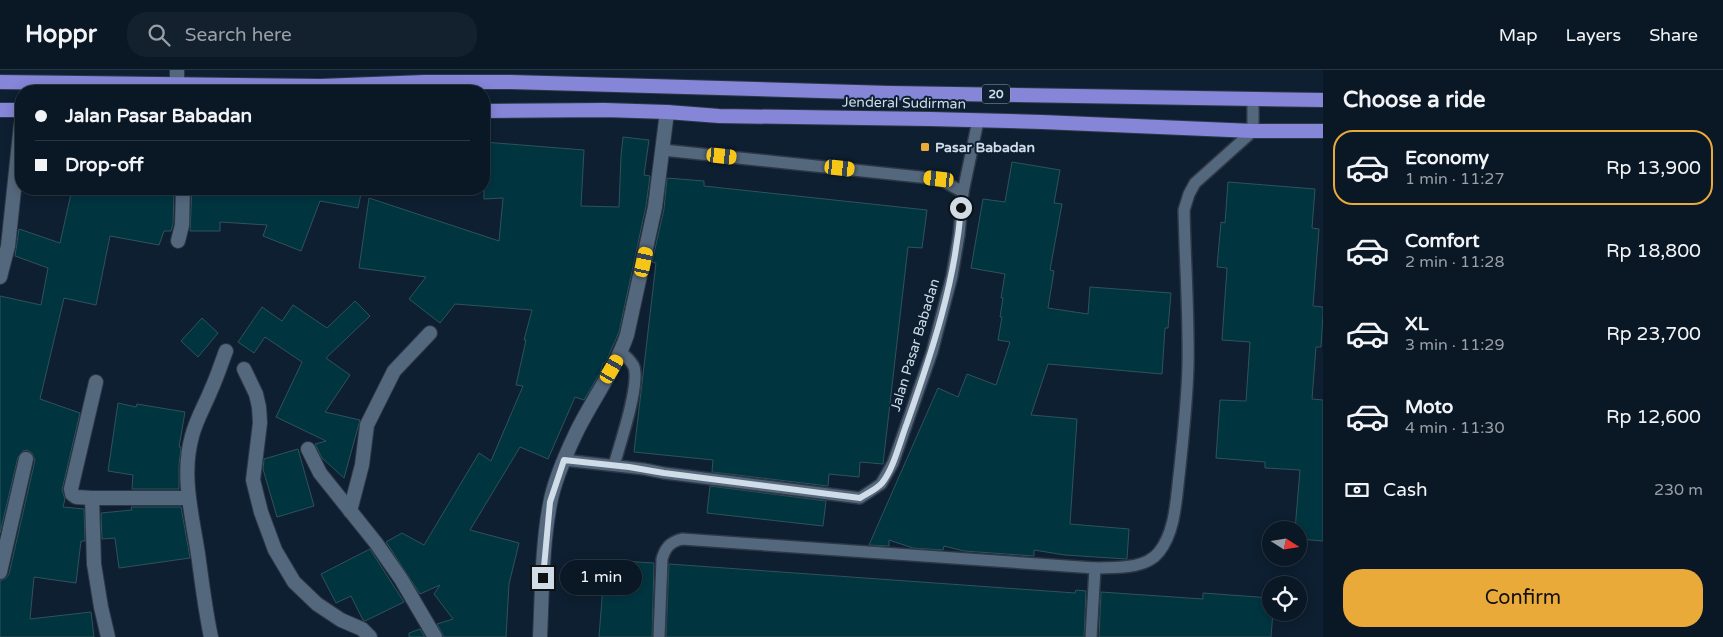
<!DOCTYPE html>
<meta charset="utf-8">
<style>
body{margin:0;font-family:"Varela Round",sans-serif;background:#13202d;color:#f1f3f6;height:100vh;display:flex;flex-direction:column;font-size:19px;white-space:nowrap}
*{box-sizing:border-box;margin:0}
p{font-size:16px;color:#999fa7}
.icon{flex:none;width:28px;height:28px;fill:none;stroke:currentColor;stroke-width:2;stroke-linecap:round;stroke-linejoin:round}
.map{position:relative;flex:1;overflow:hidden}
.drawer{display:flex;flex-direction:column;background:#0a1725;width:400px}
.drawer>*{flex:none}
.top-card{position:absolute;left:15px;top:15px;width:475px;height:110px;border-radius:20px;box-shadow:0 2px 12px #0003,0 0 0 1px #2a3642;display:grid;align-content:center;height:110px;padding:0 20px;background:#0a1725}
.needle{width:32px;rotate:102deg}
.tools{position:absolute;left:1262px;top:451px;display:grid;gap:10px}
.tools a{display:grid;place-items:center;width:45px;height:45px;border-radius:50%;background:#0a1725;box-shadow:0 2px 12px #0003,0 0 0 1px #2a3642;font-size:25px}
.end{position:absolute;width:22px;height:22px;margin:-11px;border:6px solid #d0dce8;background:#111;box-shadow:0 0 0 2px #111}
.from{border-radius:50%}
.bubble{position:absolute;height:35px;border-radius:18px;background:#0a1725;box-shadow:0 2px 12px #0003,0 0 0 1px #2a3642;font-size:16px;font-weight:600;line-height:35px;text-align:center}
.car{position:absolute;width:15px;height:30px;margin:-15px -8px;border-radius:6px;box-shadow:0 0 4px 1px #0007;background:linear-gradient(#f5c518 24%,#345 0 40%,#f5c518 0 76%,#345 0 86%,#f5c518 0)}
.top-card b{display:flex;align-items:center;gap:18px;height:48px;font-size:19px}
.top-card b+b{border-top:1px solid #2a3642}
.top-card i{width:12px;height:12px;background:#f1f3f6}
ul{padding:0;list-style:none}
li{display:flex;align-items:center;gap:15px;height:75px;margin:0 10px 8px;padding:0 10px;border:2px solid transparent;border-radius:20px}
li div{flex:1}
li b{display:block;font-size:19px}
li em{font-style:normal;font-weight:600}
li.on{border-color:#eaaa39}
li>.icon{width:45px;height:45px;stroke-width:1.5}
h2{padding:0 20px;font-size:22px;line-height:60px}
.pay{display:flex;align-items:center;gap:12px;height:55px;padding:0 20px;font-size:19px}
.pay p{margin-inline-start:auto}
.action{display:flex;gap:10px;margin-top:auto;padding:10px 20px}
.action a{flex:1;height:58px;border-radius:20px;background:#eaaa39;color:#111;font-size:20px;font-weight:600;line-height:58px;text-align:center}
header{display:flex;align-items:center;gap:30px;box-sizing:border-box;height:70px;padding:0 25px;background:#0a1725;border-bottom:1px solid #2a3642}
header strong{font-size:24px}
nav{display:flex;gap:28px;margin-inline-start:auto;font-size:18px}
.search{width:350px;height:45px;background:#13202d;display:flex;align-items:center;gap:12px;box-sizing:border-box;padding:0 18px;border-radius:20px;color:#999fa7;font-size:19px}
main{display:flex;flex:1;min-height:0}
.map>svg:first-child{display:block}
.building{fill:#003540;stroke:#30525a}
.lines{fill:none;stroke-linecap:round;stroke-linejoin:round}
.service-casing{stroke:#2e3746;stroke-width:14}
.minor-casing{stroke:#2e3746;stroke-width:16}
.tertiary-casing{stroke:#2e3746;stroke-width:16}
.trunk-casing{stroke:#2e3746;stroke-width:16}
.service{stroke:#54687d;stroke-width:11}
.minor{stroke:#54687d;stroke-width:14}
.tertiary{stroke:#54687d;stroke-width:14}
.trunk{stroke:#8586d8;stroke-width:14}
.route{stroke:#d0dce8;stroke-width:6}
.poi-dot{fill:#eaaa39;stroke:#0d1f31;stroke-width:2}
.labels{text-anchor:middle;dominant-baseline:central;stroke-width:4;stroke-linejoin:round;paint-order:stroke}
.shield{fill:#0d1f31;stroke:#96a3b1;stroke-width:1}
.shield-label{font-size:12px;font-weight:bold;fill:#d0dce8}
.street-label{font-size:14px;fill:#d0dce8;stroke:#0d1f31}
.poi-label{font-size:14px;font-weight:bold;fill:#d0dce8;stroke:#0d1f31;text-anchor:start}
</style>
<header>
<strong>Hoppr</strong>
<div class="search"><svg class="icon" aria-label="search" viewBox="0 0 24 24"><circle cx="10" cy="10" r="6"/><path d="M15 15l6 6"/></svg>Search here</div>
<nav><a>Map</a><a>Layers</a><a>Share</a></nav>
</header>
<main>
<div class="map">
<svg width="1323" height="567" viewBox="0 0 1323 567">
<rect width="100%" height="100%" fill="#0d1f31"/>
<!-- building -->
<g class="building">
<polygon points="623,67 649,70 644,105 650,106 646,136 619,262 608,287 605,293 603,293 600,303 584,330 575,327 548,389 520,377 470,460 519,473 509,514 506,567 444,567 437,554 453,549 434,524 440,515 420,524 386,472 402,463 424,475 479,383 491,391 523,316 516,315 526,270 524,270 532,240 455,234 440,253 409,229 426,207 359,198 369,128 499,171 503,128 484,129 484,72 584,80 581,136 619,137 621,86"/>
<polygon points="1012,92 1060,100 1054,133 1062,134 1050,200 1054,201 1048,238 1088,244 1090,217 1171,223 1168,258 1165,258 1162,304 1048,294 1031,345 1077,349 1070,454 1129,459 1127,489 1065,485 1034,480 1034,486 964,481 944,476 943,480 913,478 889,470 889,476 869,475 938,318 958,327 967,304 996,315 1010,272 998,270 1002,247 1000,247 1003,228 1001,228 1005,204 971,198 983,129 1005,132"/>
<polygon points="667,108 704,111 704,116 927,140 922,178 908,177 883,394 860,392 859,407 829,404 828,416 712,402 713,390 634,382 656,193 652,192 664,139"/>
<polygon points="1228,112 1315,119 1312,158 1319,159 1313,236 1323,237 1323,244 1321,277 1316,277 1312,329 1323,330 1323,471 1299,469 1299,460 1295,460 1300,400 1265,398 1265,392 1216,388 1220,330 1246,331 1250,272 1222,270 1227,198 1217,197 1221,152 1225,153"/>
<polygon points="72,119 174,119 173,154 171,161 164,161 159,175 110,166 96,235 64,228 40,329 80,343 62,420 65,429 63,437 84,439 85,471 81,471 76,513 34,507 30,549 91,542 94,567 0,567 0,511 6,508 9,504 35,390 32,383 27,380 23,381 18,387 0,463 0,226 41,235 48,198 15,186 19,159 60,173"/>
<polygon points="192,119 362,119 358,138 320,131 301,181 263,166 267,155 220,152 220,161 190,161"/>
<polygon points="355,231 370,246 326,288 350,305 325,342 360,350 344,408 322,388 315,374 326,371 276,347 302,292 265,267 254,283 238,272 262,237 282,251 293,235 327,258"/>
<polygon points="202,248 218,263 198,287 181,271"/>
<polygon points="118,333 136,337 137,334 185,342 179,377 181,377 179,395 179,419 132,419 133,405 108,401"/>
<polygon points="298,379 314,436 277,447 263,399 264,389"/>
<polygon points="710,416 826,431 823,456 707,443"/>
<polygon points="131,437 181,437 190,488 119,498 115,468 102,469 101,443 132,440"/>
<polygon points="370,479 404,532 365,551 363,550 351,526 336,533 321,504"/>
<polygon points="605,490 654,493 652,567 599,567"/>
<polygon points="669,494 1075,523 1076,520 1086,521 1084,567 666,567"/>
<polygon points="1101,522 1203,529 1203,523 1271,528 1271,542 1273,542 1271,567 1099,567"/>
<polygon points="420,559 425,567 409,567 409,563"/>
</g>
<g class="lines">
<defs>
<g id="service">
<polyline points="663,80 939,109 963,122"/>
<polyline points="564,390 644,399 664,403 860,428 881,414 893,393 932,282 952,206 959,165 963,122 978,51"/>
<path d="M614 395C620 374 640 315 634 297 631 290 626 287 621 282"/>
<path d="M659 567 662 489C665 478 670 472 682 469L1095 498C1115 497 1145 500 1159 482 1175 462 1176 431 1179 406 1183 369 1187 333 1188 296 1189 244 1185 192 1184 140L1189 124 1195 113 1253 61V28"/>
<polyline points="1091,567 1095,498"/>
</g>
<g id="minor">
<polyline points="177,0 177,15"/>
<polyline points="178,171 182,155 183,119"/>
<polyline points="0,207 8,176 21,54"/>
<polyline points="244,299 256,324 259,337 260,353 253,410 261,442 275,480 294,512 317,534 341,550 362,559 370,567"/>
<polyline points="96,312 71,419 72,424 76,427 92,428 188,428"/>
<polyline points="308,379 320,403 376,473 401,509 435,567"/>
<polyline points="92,428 94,494 101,537 108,567"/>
<polyline points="350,441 362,395 367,355 394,301 430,263"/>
<polyline points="0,502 26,389"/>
<path d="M211 567C205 539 202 512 198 484 192 445 181 405 192 366 196 350 205 335 211 320 217 307 221 294 226 281"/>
</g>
<path id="tertiary" d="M540 567C542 525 542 475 550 434 554 411 566 384 576 363 592 330 615 300 627 265L655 137 667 42"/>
<g id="trunk">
<polyline points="0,12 321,16 425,12 511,12 890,23 1323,30"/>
<polyline points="0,40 21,40"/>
<polyline points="484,41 605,40 667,42 719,46 930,49 1042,52 1253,61 1323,61"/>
</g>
</defs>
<!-- service casing -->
<use href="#service" class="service-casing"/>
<!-- minor casing -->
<use href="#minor" class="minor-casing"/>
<!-- tertiary casing -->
<use href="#tertiary" class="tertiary-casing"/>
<!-- trunk casing -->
<use href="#trunk" class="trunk-casing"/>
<!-- service -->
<use href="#service" class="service"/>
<!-- minor -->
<use href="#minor" class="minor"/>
<!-- tertiary -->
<use href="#tertiary" class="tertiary"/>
<!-- trunk -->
<use href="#trunk" class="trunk"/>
</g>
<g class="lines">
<!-- route -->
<path class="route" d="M543 508 550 432 564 390 629 397 664 403 860 428C866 424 877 419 882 413 894 398 900 371 907 353 932 282 955 213 961 138"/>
</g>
<!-- markers -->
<rect class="poi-dot" x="920" y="72" width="10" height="10" rx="2.5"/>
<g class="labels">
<!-- shield labels -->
<rect class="shield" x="982" y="14.5" width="28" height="19" rx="4"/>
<g class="shield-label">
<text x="996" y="24">20</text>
</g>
<!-- street labels -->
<g class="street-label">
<text transform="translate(904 33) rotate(1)">Jenderal Sudirman</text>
<text transform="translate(915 275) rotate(-73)">Jalan Pasar Babadan</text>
</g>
<!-- poi labels -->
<g class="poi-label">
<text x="935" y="77">Pasar Babadan</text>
</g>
</g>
</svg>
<div class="tools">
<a><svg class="needle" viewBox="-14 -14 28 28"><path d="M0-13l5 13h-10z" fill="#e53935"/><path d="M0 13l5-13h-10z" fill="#999fa7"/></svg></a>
<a><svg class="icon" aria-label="locate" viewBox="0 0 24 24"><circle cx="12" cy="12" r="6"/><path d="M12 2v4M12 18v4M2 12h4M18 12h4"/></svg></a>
</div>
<i class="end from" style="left:961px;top:138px"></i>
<i class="end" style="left:543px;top:508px"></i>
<div class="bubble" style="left:560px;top:490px;width:82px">1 min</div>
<i class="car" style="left:722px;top:86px;rotate:96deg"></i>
<i class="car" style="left:840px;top:98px;rotate:96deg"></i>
<i class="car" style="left:939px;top:109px;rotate:276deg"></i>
<i class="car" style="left:644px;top:192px;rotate:12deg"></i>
<i class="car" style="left:612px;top:299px;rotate:30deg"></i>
<div class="top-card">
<b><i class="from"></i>Jalan Pasar Babadan</b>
<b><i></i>Drop-off</b>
</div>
</div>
<section class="drawer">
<h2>Choose a ride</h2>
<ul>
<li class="on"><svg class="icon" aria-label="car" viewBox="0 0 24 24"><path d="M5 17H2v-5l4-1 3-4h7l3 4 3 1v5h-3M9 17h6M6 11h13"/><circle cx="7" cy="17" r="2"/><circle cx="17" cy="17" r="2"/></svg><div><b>Economy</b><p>1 min · 11:27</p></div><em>Rp 13,900</em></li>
<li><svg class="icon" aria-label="car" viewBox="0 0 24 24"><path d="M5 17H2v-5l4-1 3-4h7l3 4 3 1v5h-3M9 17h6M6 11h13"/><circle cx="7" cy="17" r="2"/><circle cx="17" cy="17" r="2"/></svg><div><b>Comfort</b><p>2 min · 11:28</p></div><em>Rp 18,800</em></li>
<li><svg class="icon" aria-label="car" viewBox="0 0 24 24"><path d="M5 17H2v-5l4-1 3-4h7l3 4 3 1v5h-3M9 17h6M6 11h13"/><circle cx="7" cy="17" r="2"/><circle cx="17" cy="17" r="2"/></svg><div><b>XL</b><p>3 min · 11:29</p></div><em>Rp 23,700</em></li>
<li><svg class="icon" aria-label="car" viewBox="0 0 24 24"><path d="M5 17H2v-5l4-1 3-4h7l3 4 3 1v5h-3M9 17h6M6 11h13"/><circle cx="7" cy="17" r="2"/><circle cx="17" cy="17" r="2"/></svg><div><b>Moto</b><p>4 min · 11:30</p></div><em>Rp 12,600</em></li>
</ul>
<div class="pay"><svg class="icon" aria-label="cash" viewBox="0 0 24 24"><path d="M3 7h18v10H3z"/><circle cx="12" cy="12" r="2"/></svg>Cash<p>230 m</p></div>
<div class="action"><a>Confirm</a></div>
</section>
</main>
